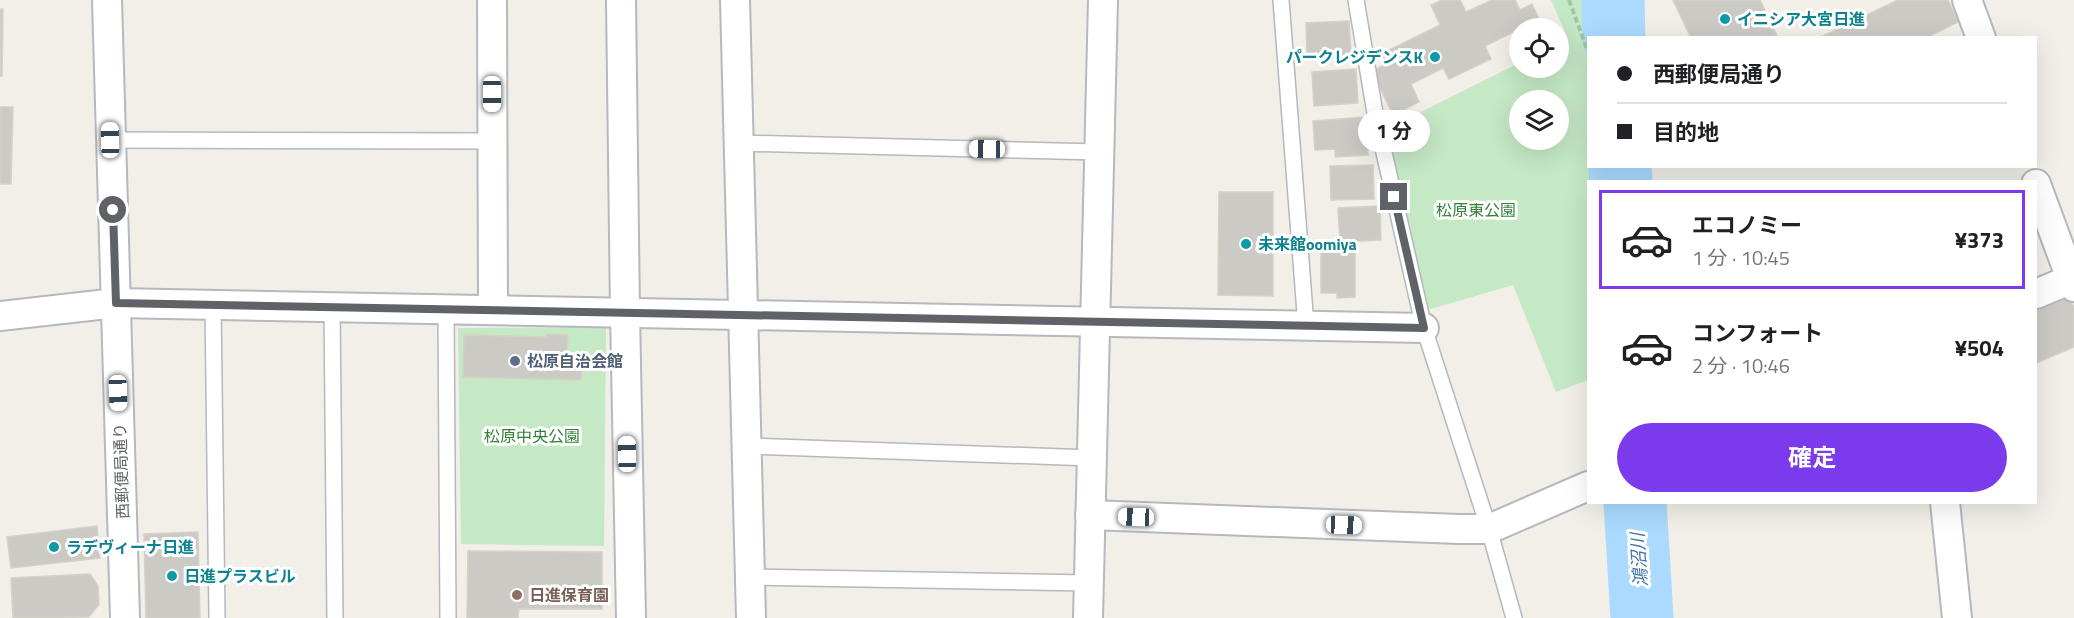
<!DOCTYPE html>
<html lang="ja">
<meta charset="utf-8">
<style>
body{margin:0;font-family:"Titillium Web","Noto Sans JP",sans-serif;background:#f6f6f6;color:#202124;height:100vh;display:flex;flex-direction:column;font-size:22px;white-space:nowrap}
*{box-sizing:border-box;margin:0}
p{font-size:20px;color:#757577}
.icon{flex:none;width:33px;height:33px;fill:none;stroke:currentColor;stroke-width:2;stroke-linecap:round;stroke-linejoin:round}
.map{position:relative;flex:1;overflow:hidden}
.side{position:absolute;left:1587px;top:180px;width:450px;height:324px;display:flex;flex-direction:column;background:#fff;border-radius:0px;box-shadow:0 6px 24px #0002}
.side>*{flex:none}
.banner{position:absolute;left:1587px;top:36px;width:450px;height:132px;border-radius:0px;box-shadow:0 6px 24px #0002;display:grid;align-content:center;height:132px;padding:0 30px;background:#fff}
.buttons{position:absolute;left:1509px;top:18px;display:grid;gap:12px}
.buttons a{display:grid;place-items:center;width:60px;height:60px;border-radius:50%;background:#fff;box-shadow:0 6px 24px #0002;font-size:30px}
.end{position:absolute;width:27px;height:27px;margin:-14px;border:8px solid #5f6368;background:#fff;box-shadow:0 0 0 3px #fff}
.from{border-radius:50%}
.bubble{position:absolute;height:42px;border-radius:21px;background:#fff;box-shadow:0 6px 24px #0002;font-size:20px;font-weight:700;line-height:42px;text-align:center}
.car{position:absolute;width:18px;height:36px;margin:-18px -9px;border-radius:8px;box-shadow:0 0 4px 2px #0007;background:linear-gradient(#fff 24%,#345 0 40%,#fff 0 76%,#345 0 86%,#fff 0)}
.banner b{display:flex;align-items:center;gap:21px;height:57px;font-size:22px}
.banner b+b{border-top:2px solid #e0e0e0}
.banner i{width:15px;height:15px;background:#202124}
ul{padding:10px 0 0;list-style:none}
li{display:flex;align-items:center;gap:18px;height:99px;margin:0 12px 9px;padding:0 18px;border:3px solid transparent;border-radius:0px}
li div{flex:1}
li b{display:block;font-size:22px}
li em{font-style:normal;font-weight:700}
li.current{border-color:#7c3aed}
li>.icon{width:54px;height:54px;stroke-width:1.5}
.cta{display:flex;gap:12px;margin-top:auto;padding:12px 30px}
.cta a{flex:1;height:69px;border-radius:36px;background:#7c3aed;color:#fff;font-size:24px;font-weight:700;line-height:69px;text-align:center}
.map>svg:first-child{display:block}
.green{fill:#c5e8c5;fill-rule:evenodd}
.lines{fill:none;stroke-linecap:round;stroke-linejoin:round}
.river{stroke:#aadaff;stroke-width:63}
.building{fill:#cccac5;stroke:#d6d1c6;stroke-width:1.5}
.service-casing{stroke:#b5b8bc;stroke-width:18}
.minor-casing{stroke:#b5b8bc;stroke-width:32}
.path{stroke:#9cc7a9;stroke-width:4;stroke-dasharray:6 3;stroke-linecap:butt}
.service{stroke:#fff;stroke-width:15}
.minor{stroke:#fff;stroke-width:28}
.route{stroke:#5f6368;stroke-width:8}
.culture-dot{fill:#0f9aa8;stroke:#fff;stroke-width:2}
.service-dot{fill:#5c6f8a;stroke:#fff;stroke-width:2}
.education-dot{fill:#8d6e63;stroke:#fff;stroke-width:2}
.labels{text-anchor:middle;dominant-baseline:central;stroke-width:6;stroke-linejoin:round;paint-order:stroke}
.culture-label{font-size:16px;font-weight:bold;fill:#0d838f;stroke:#fff;text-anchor:start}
.park-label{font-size:16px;fill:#348238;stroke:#fff}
.service-label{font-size:16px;font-weight:bold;fill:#4e5e75;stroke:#fff;text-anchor:start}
.street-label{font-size:16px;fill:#5f6368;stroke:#fff}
.education-label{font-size:16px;font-weight:bold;fill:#785e54;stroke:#fff;text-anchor:start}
.water-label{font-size:18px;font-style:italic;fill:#4174aa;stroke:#fff}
</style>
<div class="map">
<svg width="2074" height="618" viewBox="0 0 2074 618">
<rect width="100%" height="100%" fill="#f1efe8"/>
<!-- green -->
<g class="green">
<path d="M1551 0H1602L1604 37 1588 38V166L1611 167 1612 181 1588 182V380L1556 392 1513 285 1417 313 1373 136 1519 63 1520 68H1558L1559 44 1568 39ZM1520 100H1558V140H1520Z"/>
<polygon points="606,327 604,546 461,544 458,328"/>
</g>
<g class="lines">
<!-- river -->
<g class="river">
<polyline points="1613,0 1614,38"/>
<polyline points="1620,166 1621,182"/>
<polyline points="1635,502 1642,618"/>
</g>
</g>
<!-- building -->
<g class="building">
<polygon points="1442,0 1460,0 1466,12 1492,0 1515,0 1520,10 1532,4 1543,28 1520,28 1520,34 1517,30 1485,46 1491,59 1449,79 1443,68 1411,84 1419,102 1393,115 1372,71 1384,65 1379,55 1440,25 1431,5"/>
<polygon points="1673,0 1760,0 1778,38 1691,38"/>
<polygon points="1898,0 1948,0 1958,22 1926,38 1819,38"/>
<polygon points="0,9 3,9 2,76 0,76"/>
<polygon points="1349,21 1351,54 1307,56 1306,23"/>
<polygon points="1356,69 1358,103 1314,106 1312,72"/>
<polygon points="0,107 13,107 11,184 0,184"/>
<polygon points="1366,117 1368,155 1335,157 1335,149 1315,150 1313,121"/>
<polygon points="1373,165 1374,199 1331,200 1330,166"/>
<polygon points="1219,192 1273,192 1273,296 1218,295"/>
<polygon points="1380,206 1381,240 1340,242 1338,208"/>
<polygon points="1321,249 1355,249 1355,297 1337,298 1337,293 1321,293"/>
<polygon points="2069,295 2074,308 2074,347 2036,363 2036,309"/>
<polygon points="546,334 568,335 567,357 582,357 581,380 463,377 464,335 546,337"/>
<polygon points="97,526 100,558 11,568 7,537"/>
<polygon points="198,532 200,618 146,618 144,534"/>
<polygon points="468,551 602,552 602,609 519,609 518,618 467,618"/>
<polygon points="90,574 98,586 99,604 89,617 13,618 11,578"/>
</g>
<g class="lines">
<defs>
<g id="service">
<polyline points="1281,0 1306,326"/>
<polyline points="1356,0 1375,113 1424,328 1489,529 1514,618"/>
<polyline points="110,140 493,141"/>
<polyline points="738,143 1099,152"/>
<polyline points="213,304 217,618"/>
<polyline points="332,307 335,618"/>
<polyline points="446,309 448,618"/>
<polyline points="746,446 1092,458"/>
<polyline points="750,577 1089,583"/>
</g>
<g id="minor">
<polyline points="107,0 125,618"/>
<polyline points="492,0 493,310"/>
<polyline points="621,0 625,313 631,618"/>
<polyline points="735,0 751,618"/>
<polyline points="1967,0 1981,38"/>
<polyline points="2036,184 2074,287"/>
<polyline points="2036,294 2074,278"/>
<polyline points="0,316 116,303 1424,328"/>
<polyline points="1945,502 1957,618"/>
<polyline points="1090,515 1459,529 1489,529 1588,486"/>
<polyline points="1088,618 1103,0"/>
</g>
</defs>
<!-- service casing -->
<use href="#service" class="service-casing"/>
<!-- minor casing -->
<use href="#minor" class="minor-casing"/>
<!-- path -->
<polyline class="path" points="1569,0 1587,49"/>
<!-- service -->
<use href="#service" class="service"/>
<!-- minor -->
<use href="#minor" class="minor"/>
</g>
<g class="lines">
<!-- route -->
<polyline class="route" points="113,210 116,303 1424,328 1394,197"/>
</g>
<!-- markers -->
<g class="culture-dot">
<circle cx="1725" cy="19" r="6"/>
<circle cx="1435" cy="57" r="6"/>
<circle cx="1246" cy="244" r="6"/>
<circle cx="54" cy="547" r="6"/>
<circle cx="172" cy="576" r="6"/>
</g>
<circle class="service-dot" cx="515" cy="361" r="6"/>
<circle class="education-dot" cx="517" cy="595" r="6"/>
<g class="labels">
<!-- culture labels -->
<g class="culture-label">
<text x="1737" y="19">イニシア大宮日進</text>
<text x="1423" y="57" text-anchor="end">パークレジデンスK</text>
<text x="1258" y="244">未来館oomiya</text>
<text x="66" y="547">ラデヴィーナ日進</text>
<text x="184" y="576">日進プラスビル</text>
</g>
<!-- park labels -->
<g class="park-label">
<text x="1476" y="210">松原東公園</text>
<text x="532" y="436">松原中央公園</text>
</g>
<!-- service labels -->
<g class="service-label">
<text x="527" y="361">松原自治会館</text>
</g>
<!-- street labels -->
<g class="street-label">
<text transform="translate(121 471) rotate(-92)">西郵便局通り</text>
</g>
<!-- education labels -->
<g class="education-label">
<text x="529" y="595">日進保育園</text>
</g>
<!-- water labels -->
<g class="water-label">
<text transform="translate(1639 560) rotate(-94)">鴻沼川</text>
</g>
</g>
</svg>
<div class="buttons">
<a><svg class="icon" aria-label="locate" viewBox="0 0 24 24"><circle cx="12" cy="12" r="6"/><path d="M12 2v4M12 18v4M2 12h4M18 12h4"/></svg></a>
<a><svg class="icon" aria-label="layers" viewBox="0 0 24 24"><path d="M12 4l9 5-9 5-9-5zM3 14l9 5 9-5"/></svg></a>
</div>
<i class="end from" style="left:113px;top:210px"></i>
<i class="end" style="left:1394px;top:197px"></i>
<div class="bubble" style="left:1358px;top:110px;width:72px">1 分</div>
<i class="car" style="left:492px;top:94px;rotate:180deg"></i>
<i class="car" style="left:110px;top:140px;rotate:359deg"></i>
<i class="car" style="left:987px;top:149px;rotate:271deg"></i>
<i class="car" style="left:118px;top:393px;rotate:178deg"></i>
<i class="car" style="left:627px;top:454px;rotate:359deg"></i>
<i class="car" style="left:1136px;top:517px;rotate:272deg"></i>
<i class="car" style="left:1344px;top:525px;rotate:92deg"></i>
<div class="banner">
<b><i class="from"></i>西郵便局通り</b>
<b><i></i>目的地</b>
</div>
<section class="side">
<ul>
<li class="current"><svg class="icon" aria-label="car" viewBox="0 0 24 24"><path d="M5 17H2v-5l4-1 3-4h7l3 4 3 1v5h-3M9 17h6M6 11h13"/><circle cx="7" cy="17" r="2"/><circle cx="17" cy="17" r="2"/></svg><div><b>エコノミー</b><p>1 分 · 10:45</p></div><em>¥373</em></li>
<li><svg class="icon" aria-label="car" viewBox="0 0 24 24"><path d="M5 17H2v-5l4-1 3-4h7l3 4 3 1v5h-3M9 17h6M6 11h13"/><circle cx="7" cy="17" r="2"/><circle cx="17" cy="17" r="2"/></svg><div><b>コンフォート</b><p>2 分 · 10:46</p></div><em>¥504</em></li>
</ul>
<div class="cta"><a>確定</a></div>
</section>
</div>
